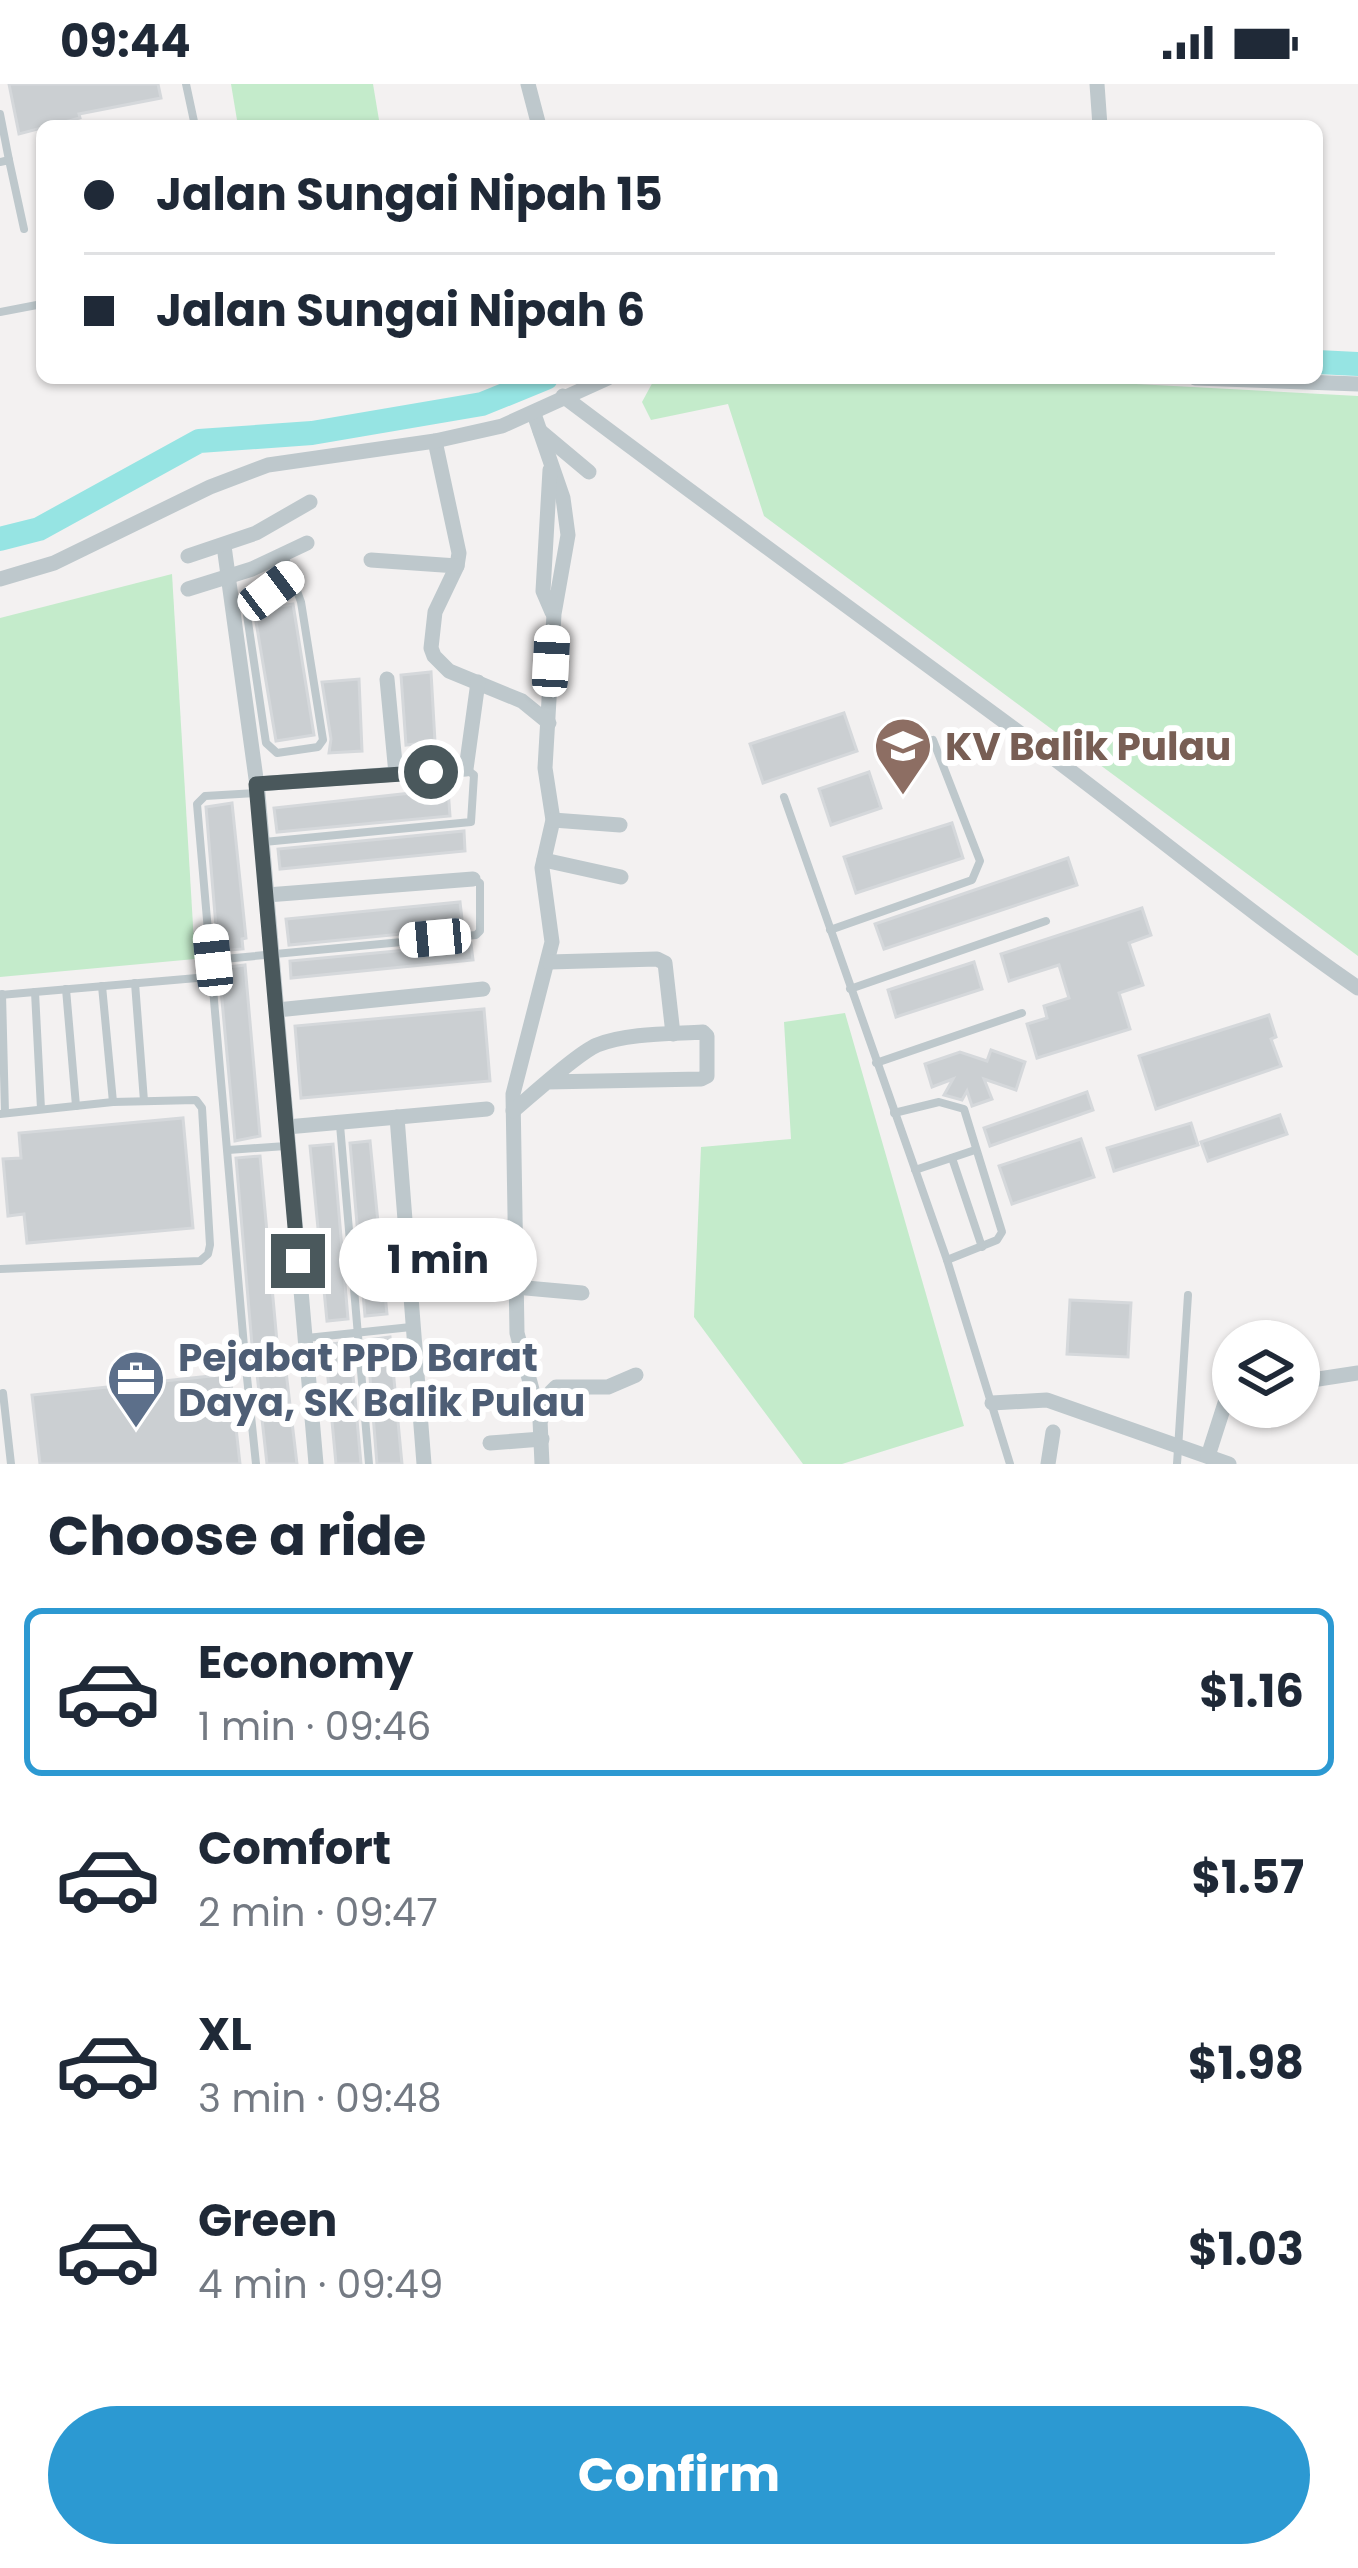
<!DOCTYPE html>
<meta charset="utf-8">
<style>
body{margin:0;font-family:Poppins,sans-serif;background:#f6f6f7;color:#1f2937;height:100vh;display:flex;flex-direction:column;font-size:45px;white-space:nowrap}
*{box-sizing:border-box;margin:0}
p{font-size:39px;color:#747a83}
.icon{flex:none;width:66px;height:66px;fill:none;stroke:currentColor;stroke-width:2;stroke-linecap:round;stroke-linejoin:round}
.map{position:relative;height:1380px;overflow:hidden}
.sheet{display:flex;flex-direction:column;background:#fff;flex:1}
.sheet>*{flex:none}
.top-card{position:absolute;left:36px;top:36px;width:1287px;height:264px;border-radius:18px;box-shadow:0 3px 9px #0004;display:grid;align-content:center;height:264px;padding:0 48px;background:#fff}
.tools{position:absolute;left:1212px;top:1236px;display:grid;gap:24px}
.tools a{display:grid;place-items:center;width:108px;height:108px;border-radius:50%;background:#fff;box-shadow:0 3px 9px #0004;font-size:60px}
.end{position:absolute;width:54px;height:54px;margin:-27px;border:15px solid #4a585c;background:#fff;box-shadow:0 0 0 6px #fff}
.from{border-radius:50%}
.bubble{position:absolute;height:84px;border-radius:42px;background:#fff;box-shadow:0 3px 9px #0004;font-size:39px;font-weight:700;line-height:84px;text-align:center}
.car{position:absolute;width:36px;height:72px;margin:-36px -18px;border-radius:15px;box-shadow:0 0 9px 3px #0007;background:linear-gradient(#fff 24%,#345 0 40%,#fff 0 76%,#345 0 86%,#fff 0)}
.top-card b{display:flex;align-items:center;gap:42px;height:114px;font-size:45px}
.top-card b+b{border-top:3px solid #e0e1e3}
.top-card i{width:30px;height:30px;background:#1f2937}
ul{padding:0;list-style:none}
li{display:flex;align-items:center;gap:36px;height:168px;margin:0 24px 18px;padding:0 24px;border:6px solid transparent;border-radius:18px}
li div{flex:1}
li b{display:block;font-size:45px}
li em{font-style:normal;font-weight:700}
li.on{border-color:#2c99d2}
li>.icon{width:108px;height:108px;stroke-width:1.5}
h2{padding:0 48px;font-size:54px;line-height:144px}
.action{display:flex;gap:24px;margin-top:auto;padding:24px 48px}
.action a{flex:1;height:138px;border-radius:72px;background:#2c99d2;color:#fff;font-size:48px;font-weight:700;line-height:138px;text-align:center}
.status{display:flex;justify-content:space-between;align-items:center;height:84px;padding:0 60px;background:#fff;direction:ltr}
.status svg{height:33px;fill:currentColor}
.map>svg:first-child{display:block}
.green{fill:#c4ebcb}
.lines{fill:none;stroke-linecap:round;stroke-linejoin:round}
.river{stroke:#96e4e3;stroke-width:24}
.building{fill:#cbcfd2;stroke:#d5d8db;stroke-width:3}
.service{stroke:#bec8cc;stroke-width:8}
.minor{stroke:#bec8cc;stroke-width:15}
.route{stroke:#4a585c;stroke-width:15}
.labels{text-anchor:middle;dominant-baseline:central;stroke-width:12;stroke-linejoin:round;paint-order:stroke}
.education-label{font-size:39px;font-weight:bold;fill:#785e54;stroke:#fff;text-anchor:start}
.service-label{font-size:39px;font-weight:bold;fill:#4e5e75;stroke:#fff;text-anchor:start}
</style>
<div class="status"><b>09:44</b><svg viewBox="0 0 49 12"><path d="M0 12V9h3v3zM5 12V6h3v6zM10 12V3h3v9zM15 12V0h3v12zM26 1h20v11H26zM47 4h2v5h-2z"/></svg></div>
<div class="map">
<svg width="1358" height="1380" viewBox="0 0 1358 1380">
<rect width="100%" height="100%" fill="#f3f1f1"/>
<!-- green -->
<g class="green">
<polygon points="231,0 373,0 380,42 238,42"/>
<polygon points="655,294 1024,294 1358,312 1358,872 764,432 728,320 651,336 642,318"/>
<polygon points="172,490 195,875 0,893 0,534"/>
<polygon points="845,929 964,1342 842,1380 803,1380 694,1233 701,1063 791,1055 784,938"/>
</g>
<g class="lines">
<!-- river -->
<g class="river">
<polyline points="1317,278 1358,280"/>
<polyline points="0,455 39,445 199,357 312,349 482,320 546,294"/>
</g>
</g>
<!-- building -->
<g class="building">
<polygon points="9,0 158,0 161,14 79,30 80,34 19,50"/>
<polygon points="293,520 314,651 276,657 255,532 260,525"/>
<polygon points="431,588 435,658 406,661 401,591"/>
<polygon points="359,595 362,667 329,669 331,655 322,598"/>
<polygon points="844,629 857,667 763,699 750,660"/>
<polygon points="869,688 881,724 831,741 819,705"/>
<polygon points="448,705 450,732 277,748 274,724"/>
<polygon points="232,719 246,854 242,855 243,865 218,867 206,723"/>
<polygon points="952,739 963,774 856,809 844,773"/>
<polygon points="464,747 465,767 280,785 278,765"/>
<polygon points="1068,774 1077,801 884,865 875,840"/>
<polygon points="460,818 463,844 289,861 286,835"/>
<polygon points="1142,824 1151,851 1129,859 1143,901 1119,909 1130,945 1037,974 1027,940 1047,934 1044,922 1069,914 1059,881 1009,897 1001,870"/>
<polygon points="471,860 473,876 291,894 290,877"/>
<polygon points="974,878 982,905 896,933 888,906"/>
<polygon points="245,881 260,1052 235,1057 219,884"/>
<polygon points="484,925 490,997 301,1014 295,942"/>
<polygon points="1269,931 1276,953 1271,955 1281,982 1156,1025 1139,972"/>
<polygon points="991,966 1025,978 1016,1006 984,995 992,1015 972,1022 967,1007 962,1016 944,1011 953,995 932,1003 925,980 960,968 987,977"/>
<polygon points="1087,1008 1093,1026 990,1062 984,1044"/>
<polygon points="1280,1031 1287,1050 1208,1077 1201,1058"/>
<polygon points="183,1034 193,1144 27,1159 24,1130 8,1132 3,1075 21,1074 19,1049"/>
<polygon points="1191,1039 1198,1061 1114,1087 1107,1064"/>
<polygon points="1081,1055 1094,1093 1012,1120 999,1082"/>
<polygon points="370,1057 387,1230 365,1232 350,1059"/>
<polygon points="333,1060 348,1235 327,1237 310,1062"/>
<polygon points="260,1072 277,1258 252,1261 236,1074"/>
<polygon points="1070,1216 1131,1219 1128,1273 1067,1270"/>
<polygon points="390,1253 402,1380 377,1380 367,1256"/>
<polygon points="350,1258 361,1380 336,1380 326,1273 332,1272 330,1260"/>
<polygon points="285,1279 297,1380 267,1380 256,1281"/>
<polygon points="230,1290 240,1380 40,1380 32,1311"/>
</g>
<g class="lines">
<!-- service -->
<g class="service">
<polyline points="186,0 195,42"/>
<polyline points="0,30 9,76"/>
<polyline points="0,78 9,76 24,145"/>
<polyline points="0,228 42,220"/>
<polyline points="284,471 301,518 323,656 318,663 277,669 266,659 247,531 250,522 291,492"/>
<polyline points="784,713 947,1176 1010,1380"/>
<polyline points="264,758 471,738 474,691 466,685"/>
<polyline points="830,846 972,796 980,777 933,656"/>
<polyline points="213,876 476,851 480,847 480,799 474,795"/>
<polyline points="135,899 144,1017"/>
<polyline points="102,902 113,1018"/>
<polyline points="66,905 76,1022"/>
<polyline points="850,905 1046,837"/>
<polyline points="35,908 41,1025"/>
<polyline points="2,910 5,1029"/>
<polyline points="0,911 197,894"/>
<polyline points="876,979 1022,929"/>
<polyline points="894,1029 939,1018 964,1025 1002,1148 997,1156 947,1176"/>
<polyline points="0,1030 113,1018 196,1016 202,1024 210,1161 208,1170 200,1177 0,1185"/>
<polyline points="340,1041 369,1380"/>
<polyline points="228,1066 286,1062"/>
<polyline points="952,1074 982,1163"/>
<polyline points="915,1086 975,1066"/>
<polyline points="307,1254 411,1243"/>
<polyline points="245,1274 197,720 205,712 258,709"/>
<polyline points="3,1309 11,1380"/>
<polyline points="256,1380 245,1274 305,1269"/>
<polyline points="1177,1380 1188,1211"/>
</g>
<!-- minor -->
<g class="minor">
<polyline points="528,0 539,42"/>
<polyline points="1097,0 1100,42"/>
<polyline points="1195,294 1358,300"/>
<path d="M563 312C713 425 865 535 1017 647 1132 731 1241 823 1358 904"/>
<polyline points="534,330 563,414 568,451 554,530 545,684 553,736 542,784 552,858 513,1010 517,1249 540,1336 542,1380"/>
<polyline points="540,347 589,388"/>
<polyline points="435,357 459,469 457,482 435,528 431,564 434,572 449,587 522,617 549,639"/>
<polyline points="550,386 543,507 552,528"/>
<polyline points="224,462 258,709 316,1380"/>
<polyline points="188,472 256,449 310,418"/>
<polyline points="371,476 457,482"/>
<polyline points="0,495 54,479 210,403 268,381 435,357 502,342 608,294"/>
<polyline points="188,505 252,485 307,459"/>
<polyline points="387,595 396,690"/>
<polyline points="257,700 466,685 478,598"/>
<polyline points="553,736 620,741"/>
<polyline points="544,776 621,793"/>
<polyline points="267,811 473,795"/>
<polyline points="549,878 657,875 665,879 673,950"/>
<polyline points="277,926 483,905"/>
<path d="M513 1027C531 1012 578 969 597 961 628 949 670 950 703 948L707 952V992L701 995 547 998"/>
<polyline points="397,1033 424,1380"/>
<polyline points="287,1043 487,1025"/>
<polyline points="515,1203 582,1209"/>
<polyline points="1299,1298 1358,1289"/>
<polyline points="992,1319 1047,1316 1229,1380"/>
<polyline points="540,1336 550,1325 551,1308 556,1303 608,1303 636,1291"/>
<polyline points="490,1359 542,1355"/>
<polyline points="1208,1372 1226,1316 1233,1311"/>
<polyline points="1048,1380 1053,1348"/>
</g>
</g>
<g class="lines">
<!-- route -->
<polyline class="route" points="298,1177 256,700 431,688"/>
</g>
<!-- icons -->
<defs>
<symbol id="university-pin" viewBox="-11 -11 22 30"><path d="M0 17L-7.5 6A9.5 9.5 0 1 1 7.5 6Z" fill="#8d6e63" stroke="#fff"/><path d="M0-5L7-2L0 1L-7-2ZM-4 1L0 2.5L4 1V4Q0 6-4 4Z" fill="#fff"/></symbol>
<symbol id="office-pin" viewBox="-11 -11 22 30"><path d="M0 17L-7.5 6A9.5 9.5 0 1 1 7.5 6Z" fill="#5c6f8a" stroke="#fff"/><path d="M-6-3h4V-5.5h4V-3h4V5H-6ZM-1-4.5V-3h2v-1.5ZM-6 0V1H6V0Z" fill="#fff"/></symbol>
</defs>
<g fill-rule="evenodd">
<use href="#university-pin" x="870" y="629" width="66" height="90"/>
<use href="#office-pin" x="103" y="1262" width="66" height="90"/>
</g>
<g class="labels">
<!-- education labels -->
<g class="education-label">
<text x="945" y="662">KV Balik Pulau</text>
</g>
<!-- service labels -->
<g class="service-label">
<text x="178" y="1273">Pejabat PPD Barat<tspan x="178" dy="45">Daya, SK Balik Pulau</tspan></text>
</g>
</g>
</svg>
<div class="tools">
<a><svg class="icon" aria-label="layers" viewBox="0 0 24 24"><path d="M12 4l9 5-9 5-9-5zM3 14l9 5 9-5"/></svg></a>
</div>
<i class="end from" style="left:431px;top:688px"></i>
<i class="end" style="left:298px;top:1177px"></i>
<div class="bubble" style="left:339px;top:1134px;width:198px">1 min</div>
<i class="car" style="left:271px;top:507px;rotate:53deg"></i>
<i class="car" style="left:551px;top:577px;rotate:3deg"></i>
<i class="car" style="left:435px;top:854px;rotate:265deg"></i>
<i class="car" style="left:213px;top:876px;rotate:354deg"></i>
<div class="top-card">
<b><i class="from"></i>Jalan Sungai Nipah 15</b>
<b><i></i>Jalan Sungai Nipah 6</b>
</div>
</div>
<section class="sheet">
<h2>Choose a ride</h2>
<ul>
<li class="on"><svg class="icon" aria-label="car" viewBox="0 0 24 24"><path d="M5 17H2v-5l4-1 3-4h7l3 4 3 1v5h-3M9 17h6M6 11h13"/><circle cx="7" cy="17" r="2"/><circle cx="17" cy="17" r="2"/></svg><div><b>Economy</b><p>1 min · 09:46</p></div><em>$1.16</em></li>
<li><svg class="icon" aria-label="car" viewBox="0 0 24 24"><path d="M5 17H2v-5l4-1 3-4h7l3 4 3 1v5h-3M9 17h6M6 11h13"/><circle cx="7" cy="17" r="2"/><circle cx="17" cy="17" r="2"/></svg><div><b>Comfort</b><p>2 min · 09:47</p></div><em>$1.57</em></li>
<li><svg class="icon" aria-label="car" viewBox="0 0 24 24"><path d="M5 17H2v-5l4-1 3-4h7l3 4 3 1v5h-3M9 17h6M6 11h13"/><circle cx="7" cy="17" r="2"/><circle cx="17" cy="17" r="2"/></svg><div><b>XL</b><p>3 min · 09:48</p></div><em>$1.98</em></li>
<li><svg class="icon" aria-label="car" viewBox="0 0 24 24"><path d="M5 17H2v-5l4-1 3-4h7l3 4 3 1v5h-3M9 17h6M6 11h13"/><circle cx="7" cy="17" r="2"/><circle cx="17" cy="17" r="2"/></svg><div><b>Green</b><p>4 min · 09:49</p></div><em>$1.03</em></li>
</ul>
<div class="action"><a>Confirm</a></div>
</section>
